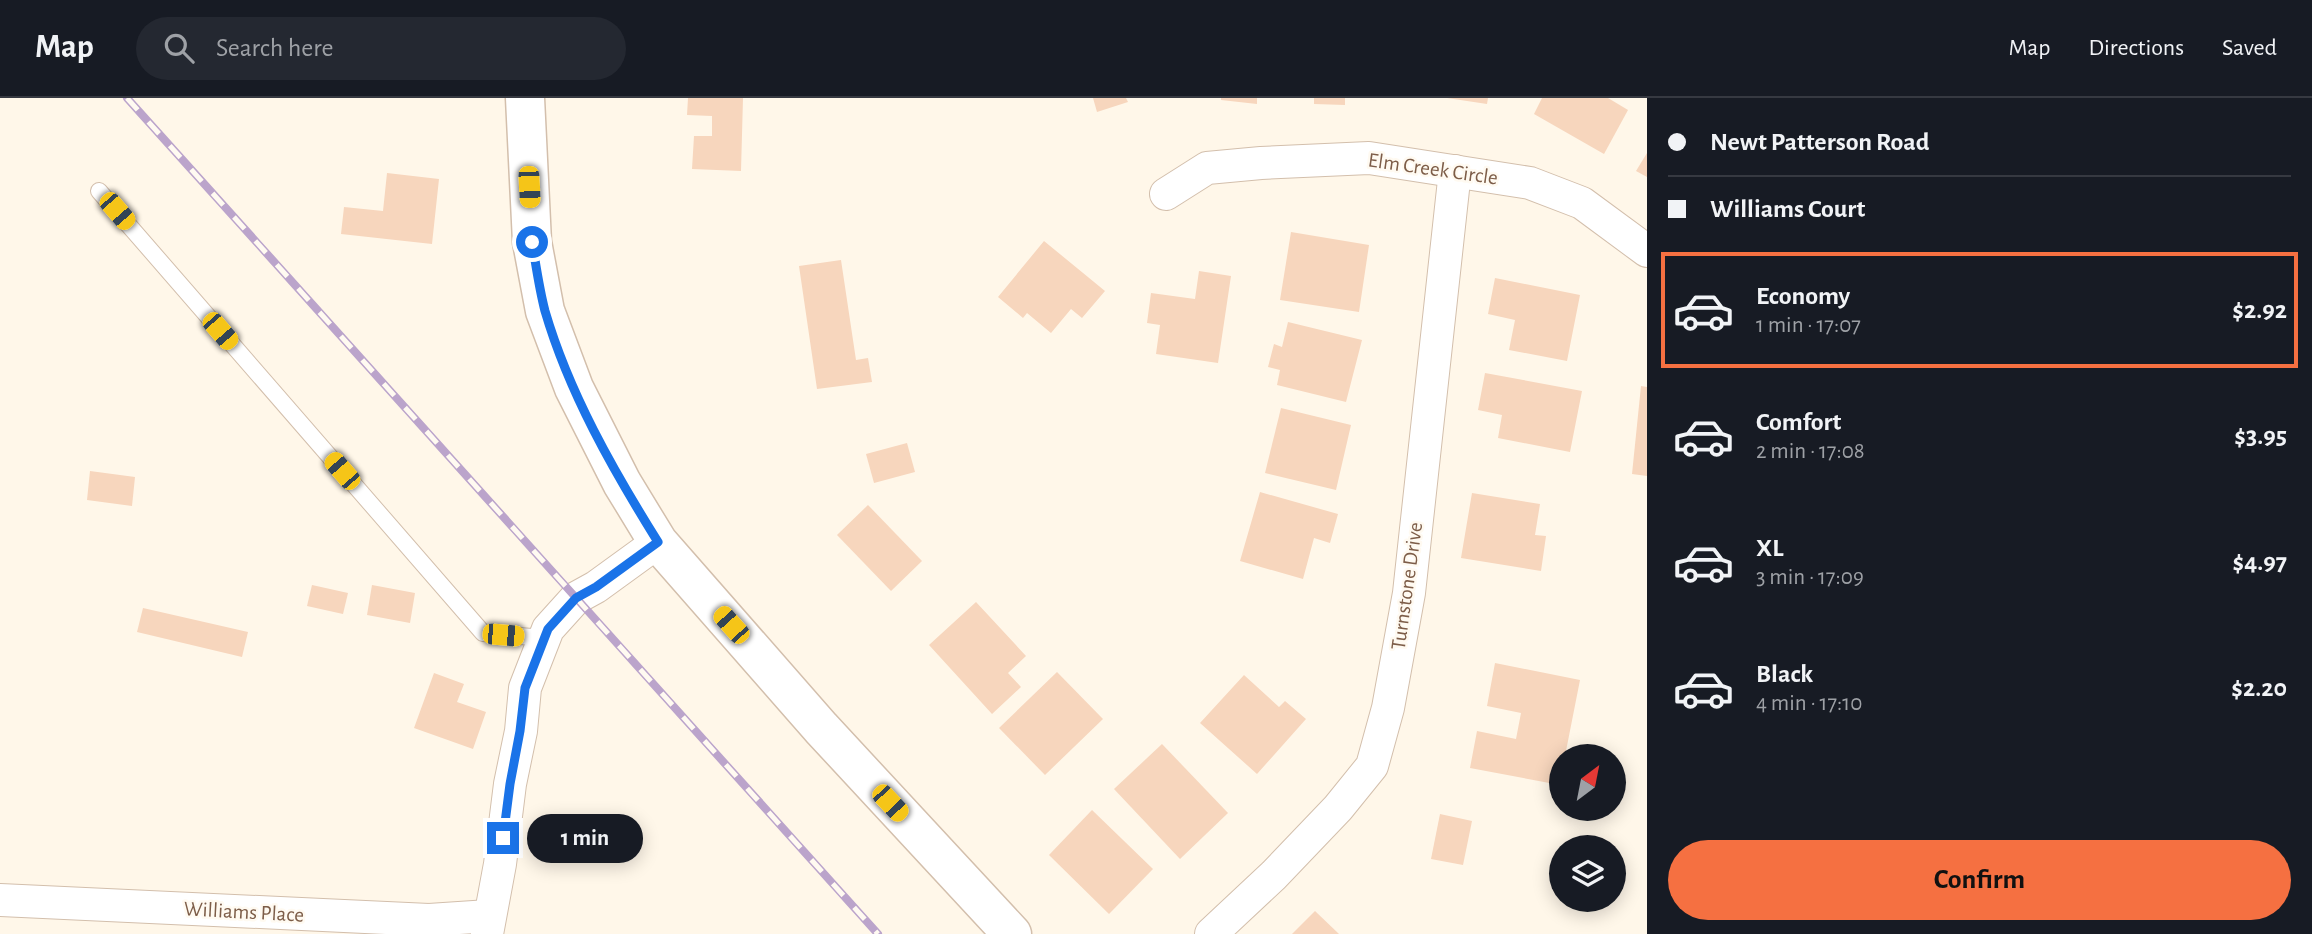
<!DOCTYPE html>
<meta charset="utf-8">
<style>
body{margin:0;font-family:"Alegreya Sans",sans-serif;background:#242831;color:#f1f3f6;height:100vh;display:flex;flex-direction:column;font-size:26px;white-space:nowrap}
*{box-sizing:border-box;margin:0}
p{font-size:23px;color:#9ea1a6}
.icon{flex:none;width:38px;height:38px;fill:none;stroke:currentColor;stroke-width:2;stroke-linecap:round;stroke-linejoin:round}
.map{position:relative;flex:1;overflow:hidden}
.details{display:flex;flex-direction:column;background:#171b24;width:665px}
.details>*{flex:none}
.guide{display:grid;align-content:center;height:154px;padding:0 21px;background:#171b24}
.needle{width:46px;rotate:32deg}
.buttons{position:absolute;left:1549px;top:646px;display:grid;gap:14px}
.buttons a{display:grid;place-items:center;width:77px;height:77px;border-radius:50%;background:#171b24;box-shadow:0 4px 18px #0003;font-size:35px}
.end{position:absolute;width:32px;height:32px;margin:-16px;border:9px solid #1a73e8;background:#fff;box-shadow:0 0 0 4px #fff}
.from{border-radius:50%}
.bubble{position:absolute;height:49px;border-radius:24px;background:#171b24;box-shadow:0 4px 18px #0003;font-size:23px;font-weight:700;line-height:49px;text-align:center}
.car{position:absolute;width:21px;height:42px;margin:-21px -10px;border-radius:9px;box-shadow:0 0 5px 2px #0007;background:linear-gradient(#f5c518 24%,#345 0 40%,#f5c518 0 76%,#345 0 86%,#f5c518 0)}
.guide b{display:flex;align-items:center;gap:24px;height:66px;font-size:26px}
.guide b+b{border-top:2px solid #363941}
.guide i{width:18px;height:18px;background:#f1f3f6}
ul{padding:0;list-style:none}
li{display:flex;align-items:center;gap:21px;height:116px;margin:0 14px 10px;padding:0 7px;border:4px solid transparent;border-radius:0px}
li div{flex:1}
li b{display:block;font-size:26px}
li em{font-style:normal;font-weight:700}
li.selected{border-color:#f57041}
li>.icon{width:63px;height:63px;stroke-width:1.5}
.action{display:flex;gap:14px;margin-top:auto;padding:14px 21px}
.action a{flex:1;height:80px;border-radius:42px;background:#f57041;color:#111;font-size:28px;font-weight:700;line-height:80px;text-align:center}
header{display:flex;align-items:center;gap:42px;box-sizing:border-box;height:98px;padding:0 35px;background:#171b24;border-bottom:2px solid #363941}
header strong{font-size:33px}
nav{display:flex;gap:38px;margin-inline-start:auto;font-size:24px}
.search{width:490px;height:63px;background:#242831;display:flex;align-items:center;gap:18px;box-sizing:border-box;padding:0 24px;border-radius:38px;color:#9ea1a6;font-size:26px}
main{display:flex;flex:1;min-height:0}
.map>svg:first-child{display:block}
.building{fill:#f7d6bd}
.lines{fill:none;stroke-linecap:round;stroke-linejoin:round}
.service-casing{stroke:#d3bfac;stroke-width:18}
.minor-casing{stroke:#d3bfac;stroke-width:34}
.tertiary-casing{stroke:#d3bfac;stroke-width:41}
.service{stroke:#fff;stroke-width:16}
.minor{stroke:#fff;stroke-width:32}
.tertiary{stroke:#fff;stroke-width:38}
.rail-casing{stroke:#bba4cb;stroke-width:8}
.rail{stroke:#fffaf1;stroke-width:5;stroke-dasharray:16;stroke-linecap:butt}
.route{stroke:#1a73e8;stroke-width:9}
.labels{text-anchor:middle;dominant-baseline:central;stroke-width:5;stroke-linejoin:round;paint-order:stroke}
.street-label{font-size:21px;fill:#7d5d48;stroke:#fffaf1}
</style>
<header>
<strong>Map</strong>
<div class="search"><svg class="icon" aria-label="search" viewBox="0 0 24 24"><circle cx="10" cy="10" r="6"/><path d="M15 15l6 6"/></svg>Search here</div>
<nav><a>Map</a><a>Directions</a><a>Saved</a></nav>
</header>
<main>
<div class="map">
<svg width="1647" height="836" viewBox="0 0 1647 836">
<rect width="100%" height="100%" fill="#fff7e9"/>
<!-- building -->
<g class="building">
<polygon points="688,0 743,0 741,73 692,71 694,38 712,38 712,18 687,17"/>
<polygon points="1093,0 1126,0 1128,4 1097,14"/>
<polygon points="1221,0 1257,0 1257,6 1221,2"/>
<polygon points="1314,0 1345,0 1345,7 1314,6"/>
<polygon points="1447,0 1488,0 1487,6"/>
<polygon points="1542,0 1608,0 1628,12 1604,56 1534,16"/>
<polygon points="1647,55 1647,79 1636,73"/>
<polygon points="387,75 439,81 432,146 341,136 344,109 383,113"/>
<polygon points="1291,134 1369,147 1359,214 1280,202"/>
<polygon points="1044,143 1105,193 1082,220 1071,211 1051,235 1027,215 1023,220 998,199"/>
<polygon points="841,162 856,262 868,260 872,284 817,291 799,168"/>
<polygon points="1199,173 1231,178 1218,265 1156,256 1160,227 1147,225 1151,195 1195,201"/>
<polygon points="1495,180 1580,197 1567,263 1509,252 1515,222 1488,216"/>
<polygon points="1288,224 1362,242 1346,304 1277,287 1280,272 1268,269 1274,246 1282,249"/>
<polygon points="1485,275 1582,293 1570,354 1498,340 1502,317 1478,312"/>
<polygon points="1641,288 1647,289 1647,378 1632,376"/>
<polygon points="1281,310 1351,327 1336,392 1265,375"/>
<polygon points="907,345 915,374 874,385 866,356"/>
<polygon points="90,373 135,379 132,408 87,402"/>
<polygon points="1260,394 1338,416 1330,445 1314,440 1303,481 1240,463"/>
<polygon points="1472,395 1540,406 1535,437 1546,438 1541,473 1461,460"/>
<polygon points="868,407 922,463 891,493 837,437"/>
<polygon points="312,487 348,495 343,516 307,508"/>
<polygon points="372,487 415,495 410,525 367,517"/>
<polygon points="976,504 1026,558 1008,575 1021,589 992,616 929,547"/>
<polygon points="143,510 248,534 242,559 137,534"/>
<polygon points="1495,565 1580,582 1565,658 1561,658 1560,687 1470,670 1477,633 1516,641 1521,615 1487,608"/>
<polygon points="1057,574 1103,621 1045,677 999,630"/>
<polygon points="434,575 464,586 457,604 486,614 473,651 414,630"/>
<polygon points="1244,577 1279,609 1285,603 1306,621 1257,676 1200,625"/>
<polygon points="1162,646 1228,715 1180,761 1114,691"/>
<polygon points="1092,712 1153,771 1109,816 1049,757"/>
<polygon points="1440,716 1472,723 1463,767 1431,761"/>
<polygon points="1315,813 1339,836 1292,836"/>
</g>
<g class="lines">
<defs>
<polyline id="service" points="99,93 483,535 544,540"/>
<g id="minor">
<polyline points="1166,96 1207,70 1261,65 1369,60 1530,85 1582,105 1647,153"/>
<polyline points="0,802 429,822 489,818"/>
<polyline points="487,836 500,766 510,686 521,633 525,590 548,531 576,500 596,489 658,444"/>
<polyline points="1211,836 1274,777 1338,710 1372,668 1388,610 1409,495 1455,73"/>
</g>
<polyline id="tertiary" points="525,0 532,144 545,213 574,290 622,385 658,444 821,630 1012,836"/>
</defs>
<!-- service casing -->
<use href="#service" class="service-casing"/>
<!-- minor casing -->
<use href="#minor" class="minor-casing"/>
<!-- tertiary casing -->
<use href="#tertiary" class="tertiary-casing"/>
<!-- service -->
<use href="#service" class="service"/>
<!-- minor -->
<use href="#minor" class="minor"/>
<!-- tertiary -->
<use href="#tertiary" class="tertiary"/>
<defs>
<polyline id="rail" points="127,0 878,836"/>
</defs>
<!-- rail casing -->
<use href="#rail" class="rail-casing"/>
<!-- rail -->
<use href="#rail" class="rail"/>
</g>
<g class="lines">
<!-- route -->
<path class="route" d="M503 740 510 686 520 633 525 590 548 531 576 500 596 489 658 444C613 372 569 295 545 213 539 190 536 167 532 144"/>
</g>
<g class="labels">
<!-- street labels -->
<g class="street-label">
<text transform="translate(1433 71) rotate(8)">Elm Creek Circle</text>
<text transform="translate(1407 488) rotate(-82)">Turnstone Drive</text>
<text transform="translate(244 814) rotate(3)">Williams Place</text>
</g>
</g>
</svg>
<div class="buttons">
<a><svg class="needle" viewBox="-14 -14 28 28"><path d="M0-13l5 13h-10z" fill="#e53935"/><path d="M0 13l5-13h-10z" fill="#9ea1a6"/></svg></a>
<a><svg class="icon" aria-label="layers" viewBox="0 0 24 24"><path d="M12 4l9 5-9 5-9-5zM3 14l9 5 9-5"/></svg></a>
</div>
<i class="end from" style="left:532px;top:144px"></i>
<i class="end" style="left:503px;top:740px"></i>
<div class="bubble" style="left:527px;top:716px;width:116px">1 min</div>
<i class="car" style="left:529px;top:89px;rotate:177deg"></i>
<i class="car" style="left:117px;top:113px;rotate:139deg"></i>
<i class="car" style="left:220px;top:233px;rotate:139deg"></i>
<i class="car" style="left:342px;top:373px;rotate:319deg"></i>
<i class="car" style="left:731px;top:527px;rotate:318deg"></i>
<i class="car" style="left:503px;top:537px;rotate:95deg"></i>
<i class="car" style="left:890px;top:705px;rotate:137deg"></i>
</div>
<section class="details">
<div class="guide">
<b><i class="from"></i>Newt Patterson Road</b>
<b><i></i>Williams Court</b>
</div>
<ul>
<li class="selected"><svg class="icon" aria-label="car" viewBox="0 0 24 24"><path d="M5 17H2v-5l4-1 3-4h7l3 4 3 1v5h-3M9 17h6M6 11h13"/><circle cx="7" cy="17" r="2"/><circle cx="17" cy="17" r="2"/></svg><div><b>Economy</b><p>1 min · 17:07</p></div><em>$2.92</em></li>
<li><svg class="icon" aria-label="car" viewBox="0 0 24 24"><path d="M5 17H2v-5l4-1 3-4h7l3 4 3 1v5h-3M9 17h6M6 11h13"/><circle cx="7" cy="17" r="2"/><circle cx="17" cy="17" r="2"/></svg><div><b>Comfort</b><p>2 min · 17:08</p></div><em>$3.95</em></li>
<li><svg class="icon" aria-label="car" viewBox="0 0 24 24"><path d="M5 17H2v-5l4-1 3-4h7l3 4 3 1v5h-3M9 17h6M6 11h13"/><circle cx="7" cy="17" r="2"/><circle cx="17" cy="17" r="2"/></svg><div><b>XL</b><p>3 min · 17:09</p></div><em>$4.97</em></li>
<li><svg class="icon" aria-label="car" viewBox="0 0 24 24"><path d="M5 17H2v-5l4-1 3-4h7l3 4 3 1v5h-3M9 17h6M6 11h13"/><circle cx="7" cy="17" r="2"/><circle cx="17" cy="17" r="2"/></svg><div><b>Black</b><p>4 min · 17:10</p></div><em>$2.20</em></li>
</ul>
<div class="action"><a>Confirm</a></div>
</section>
</main>
